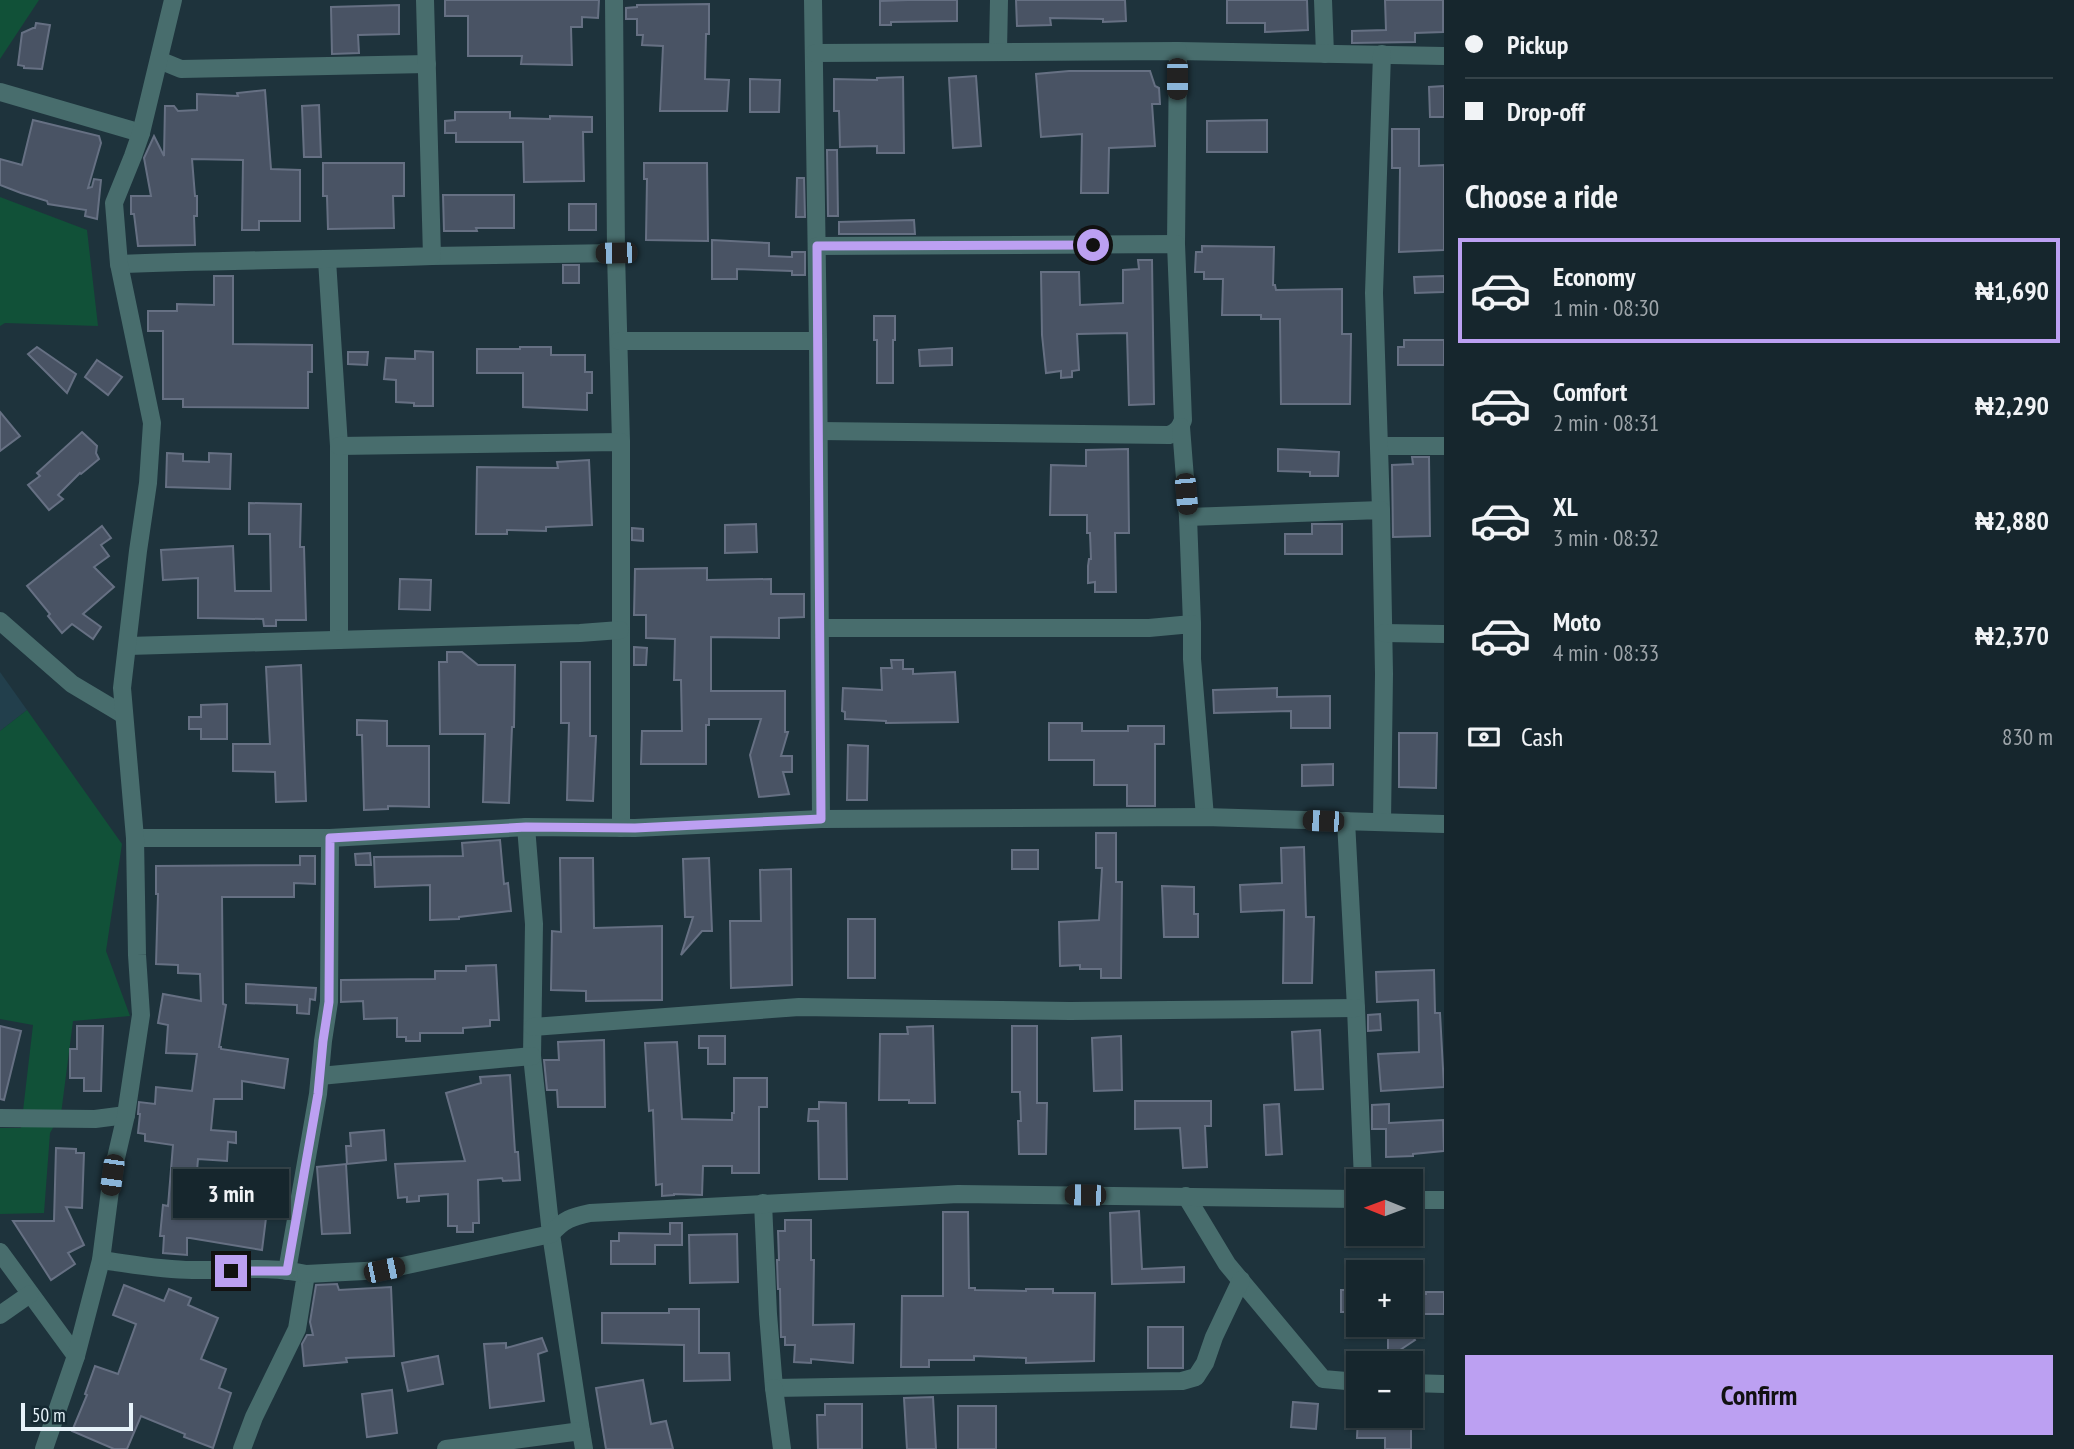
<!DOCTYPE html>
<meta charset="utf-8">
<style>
body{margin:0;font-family:"PT Sans Narrow",sans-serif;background:#233239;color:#f1f3f6;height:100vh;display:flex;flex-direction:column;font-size:26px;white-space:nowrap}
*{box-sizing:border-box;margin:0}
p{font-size:23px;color:#9ea5aa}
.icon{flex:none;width:38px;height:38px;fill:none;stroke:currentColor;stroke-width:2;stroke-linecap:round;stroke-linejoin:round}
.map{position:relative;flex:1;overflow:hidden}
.details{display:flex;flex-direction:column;background:#16262d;width:630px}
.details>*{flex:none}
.banner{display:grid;align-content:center;height:154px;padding:0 21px;background:#16262d}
.needle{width:46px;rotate:271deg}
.fabs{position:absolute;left:1346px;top:1169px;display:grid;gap:14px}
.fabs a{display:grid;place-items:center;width:77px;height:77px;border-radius:0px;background:#16262d;box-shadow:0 2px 5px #0004,0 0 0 2px #354349;font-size:35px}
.scale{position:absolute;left:21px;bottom:18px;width:112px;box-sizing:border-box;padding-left:7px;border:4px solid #e7f3fa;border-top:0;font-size:19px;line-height:24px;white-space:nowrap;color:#e7f3fa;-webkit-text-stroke:5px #152932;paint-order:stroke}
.end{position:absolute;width:32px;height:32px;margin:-16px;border:9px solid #bca0f2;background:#111;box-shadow:0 0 0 4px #111}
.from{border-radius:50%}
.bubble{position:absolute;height:49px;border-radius:0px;background:#16262d;box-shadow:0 2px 5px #0004,0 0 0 2px #354349;font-size:23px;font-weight:700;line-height:49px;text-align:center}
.car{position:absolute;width:21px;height:42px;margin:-21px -10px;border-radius:9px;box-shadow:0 0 5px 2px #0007;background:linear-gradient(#222 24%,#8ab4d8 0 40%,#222 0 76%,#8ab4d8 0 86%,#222 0)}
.banner b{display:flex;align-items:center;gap:24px;height:66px;font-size:26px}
.banner b+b{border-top:2px solid #354349}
.banner i{width:18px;height:18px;background:#f1f3f6}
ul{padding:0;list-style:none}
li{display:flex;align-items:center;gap:21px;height:105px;margin:0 14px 10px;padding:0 7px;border:4px solid transparent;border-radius:0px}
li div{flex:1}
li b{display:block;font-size:26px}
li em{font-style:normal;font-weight:700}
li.on{border-color:#bca0f2}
li>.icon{width:63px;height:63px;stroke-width:1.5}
h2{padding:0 21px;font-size:32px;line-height:84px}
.pay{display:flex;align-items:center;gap:18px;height:77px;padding:0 21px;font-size:26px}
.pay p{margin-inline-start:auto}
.action{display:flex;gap:14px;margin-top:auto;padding:14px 21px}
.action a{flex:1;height:80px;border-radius:0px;background:#bca0f2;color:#111;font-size:28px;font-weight:700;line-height:80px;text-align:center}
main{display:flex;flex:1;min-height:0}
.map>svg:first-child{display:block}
.built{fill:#223f4c}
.green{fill:#115138}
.building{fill:#495364;stroke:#667083;stroke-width:2}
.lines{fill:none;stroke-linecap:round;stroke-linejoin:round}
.minor{stroke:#486d6d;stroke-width:18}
.route{stroke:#bca0f2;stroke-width:9}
</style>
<main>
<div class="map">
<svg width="1444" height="1449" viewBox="0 0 1444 1449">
<rect width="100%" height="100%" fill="#1e333c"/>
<!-- built -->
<polygon class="built" points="0,672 27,710 0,731"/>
<!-- green -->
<g class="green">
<polygon points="0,0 39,0 0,59"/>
<polygon points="0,197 87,230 98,326 5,323 0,326"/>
<polygon points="27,710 122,844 106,951 130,1016 73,1021 61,1114 50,1133 44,1213 0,1214 0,1128 21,1128 33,1025 0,1019 0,731"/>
</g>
<!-- building -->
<g class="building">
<polygon points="445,0 599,0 598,18 582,17 582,27 571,27 572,65 521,64 522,56 468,56 468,16 445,16"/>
<polygon points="908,0 957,0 957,21 891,22 891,25 880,25 880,1"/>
<polygon points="1016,0 1125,0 1126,21 1103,22 1103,19 1050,18 1051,25 1017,26"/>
<polygon points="1227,0 1307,0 1308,30 1265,32 1265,23 1227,23"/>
<polygon points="1385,0 1443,0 1443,32 1415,33 1415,42 1352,43 1352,31 1386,30"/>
<polygon points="709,4 709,34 706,34 705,79 729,80 727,111 660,111 663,46 642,45 643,35 637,35 637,19 626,19 626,8 637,7 637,5"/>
<polygon points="399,5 399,34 358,35 359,53 332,54 331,7"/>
<polygon points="36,23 50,25 42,69 24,68 24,66 18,65 22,33 33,28 35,28"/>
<polygon points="1069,71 1150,71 1155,86 1159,88 1160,104 1152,104 1155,146 1109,148 1108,193 1081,193 1082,134 1041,137 1036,74"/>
<polygon points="976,76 981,146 953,148 949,78"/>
<polygon points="903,77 904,153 877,153 877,146 840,147 839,111 834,111 834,79 877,80 877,78"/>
<polygon points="750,79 780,80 779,112 750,112"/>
<polygon points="1444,86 1444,117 1430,117 1429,87"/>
<polygon points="265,90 271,169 300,170 300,221 259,221 259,230 242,230 243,160 192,159 195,196 197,196 197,216 194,216 195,245 138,246 134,214 131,214 131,196 151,196 144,158 154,136 164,156 165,106 174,106 178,111 197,110 197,94 238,96 237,93"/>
<polygon points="319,105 321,157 304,157 302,106"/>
<polygon points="455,112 510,112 510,118 550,119 550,116 592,117 592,132 583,132 584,181 524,182 523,142 456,142 456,133 445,133 445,121 455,120"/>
<polygon points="33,120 99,136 101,143 88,188 92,187 94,179 101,180 97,219 85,216 86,210 48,204 47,201 21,193 0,185 0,159 22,165"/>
<polygon points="1267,120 1267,152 1207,152 1207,121"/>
<polygon points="1392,129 1419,129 1419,166 1444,165 1444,250 1399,252 1400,168 1392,168"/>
<polygon points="827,150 837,150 838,216 828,216"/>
<polygon points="323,163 404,163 404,196 393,196 394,228 328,229 327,196 323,196"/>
<polygon points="644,163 707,163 708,241 646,240 647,179 644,179"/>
<polygon points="797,178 804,178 805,217 796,217"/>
<polygon points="443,195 514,195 514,228 476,228 477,231 444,231"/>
<rect x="569" y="204" width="27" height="26"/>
<polygon points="914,220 915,234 839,234 839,222"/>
<polygon points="712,240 769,243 769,256 792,257 792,252 805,252 805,275 792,275 792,271 737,269 737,279 712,279"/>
<polygon points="1202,246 1274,247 1273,285 1275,285 1276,290 1342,289 1342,334 1351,334 1350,404 1281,404 1280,319 1261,319 1261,315 1222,315 1223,279 1204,279 1204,272 1195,272 1196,252 1202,252"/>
<polygon points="1138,260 1152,260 1154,404 1129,405 1127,333 1077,334 1079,370 1072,371 1072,377 1061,378 1061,371 1046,373 1042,335 1041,272 1079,272 1080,305 1123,303 1123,270 1139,269"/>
<rect x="563" y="265" width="16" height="18"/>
<polygon points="214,276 233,276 233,344 312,345 312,372 308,372 308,408 183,407 183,399 163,399 163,331 148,331 148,311 177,311 177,304 214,305"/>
<polygon points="1444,276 1444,292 1415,293 1414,277"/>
<polygon points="874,316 895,316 895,340 893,340 893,383 877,383 877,340 874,340"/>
<polygon points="1404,340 1444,340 1444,365 1398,365 1398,347 1404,347"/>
<polygon points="37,347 76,374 67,393 28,354"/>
<polygon points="520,347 551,347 551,355 585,355 585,372 592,372 592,393 587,393 587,410 523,407 523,373 477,373 477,349 520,349"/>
<polygon points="952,348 952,365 920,366 919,350"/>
<polygon points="415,351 433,352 433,406 414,406 414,403 396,402 396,380 384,379 386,358 415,359"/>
<polygon points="348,352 368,352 367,365 348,364"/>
<polygon points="97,360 122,377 108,395 85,377"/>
<polygon points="0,412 20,436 0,451"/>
<polygon points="82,432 97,446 96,453 99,459 81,474 80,473 58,495 63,499 49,510 28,485 40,476 37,473"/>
<polygon points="1128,449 1129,533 1115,533 1116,592 1095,592 1095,582 1088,583 1088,566 1089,559 1091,559 1090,533 1087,533 1087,515 1050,515 1051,465 1086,466 1086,450"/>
<polygon points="1278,449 1339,452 1338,476 1310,476 1310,472 1278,471"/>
<polygon points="167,453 183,454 183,461 209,462 209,453 231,454 230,489 166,487"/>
<polygon points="1412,457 1429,457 1430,536 1393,537 1392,465 1413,464"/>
<polygon points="589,460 592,525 546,527 546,531 507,530 507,534 476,534 477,467 558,468 557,462"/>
<polygon points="249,503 301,504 300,547 304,547 306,620 276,620 276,626 264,626 263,619 198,618 198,578 163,580 161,550 233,546 235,591 271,591 270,534 249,534"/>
<polygon points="756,524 757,552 725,553 725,525"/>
<polygon points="1312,524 1342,524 1342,554 1285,554 1285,534 1312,534"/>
<polygon points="102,526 111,538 101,545 109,556 94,567 114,587 83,614 101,627 93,639 72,624 62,633 48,616 50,614 27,586"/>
<polygon points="632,528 643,529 643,541 632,540"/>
<polygon points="707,568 707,580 771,579 771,594 804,594 804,617 779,618 779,638 711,637 711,691 785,691 785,732 788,732 781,756 792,756 792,772 783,772 789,794 759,797 750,755 761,719 709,719 709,725 706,725 706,764 641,764 642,731 682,731 681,680 674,680 675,639 646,638 646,615 634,615 635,569"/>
<polygon points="400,579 431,580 430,610 399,609"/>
<polygon points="634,647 647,648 646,665 634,665"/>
<polygon points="447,652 462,652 478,665 515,665 514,727 512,727 509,803 483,802 485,734 440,734 439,662 447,662"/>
<polygon points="891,660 903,660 903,669 913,669 913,674 955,672 958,722 886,723 886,721 845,719 845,712 842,711 843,688 882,690 881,668 892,668"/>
<polygon points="561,662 590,662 590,736 596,736 593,801 567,800 569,723 561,723"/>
<polygon points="301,665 306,801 276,802 275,772 233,771 233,744 270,744 266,667"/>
<polygon points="1277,688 1277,697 1330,696 1330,728 1291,728 1291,711 1214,713 1213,690"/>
<polygon points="227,704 227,739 201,739 201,729 189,729 189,717 201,717 201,705"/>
<polygon points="357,720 387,721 387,746 429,746 429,807 388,806 388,809 364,810 362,735 357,735"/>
<polygon points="1049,723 1082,723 1082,731 1128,731 1128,726 1164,726 1164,744 1155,744 1155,806 1127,806 1127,785 1094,785 1094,760 1049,760"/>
<polygon points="1399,733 1437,733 1436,788 1399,787"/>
<polygon points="848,745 868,746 867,800 847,800"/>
<polygon points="1333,764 1333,785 1302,786 1302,765"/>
<polygon points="1096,833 1116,833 1116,882 1122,882 1121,978 1101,978 1101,969 1080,969 1080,965 1060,966 1059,922 1099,920 1102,868 1096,868"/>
<polygon points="500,840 504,884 508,883 511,911 459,917 459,919 430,920 430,885 375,887 374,857 463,856 462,843"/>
<polygon points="1304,847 1306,917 1314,917 1312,983 1283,983 1284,910 1241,912 1240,885 1282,883 1281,848"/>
<rect x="1012" y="850" width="26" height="19"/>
<polygon points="370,853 371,865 356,865 355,854"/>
<polygon points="300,856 315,856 315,884 294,883 294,897 222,897 223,1004 226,1005 219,1047 221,1047 221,1049 288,1059 284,1088 242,1081 242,1099 214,1099 211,1130 236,1132 236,1143 228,1142 227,1161 198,1159 194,1207 266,1218 262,1250 190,1238 187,1238 187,1255 163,1253 164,1236 160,1236 163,1205 168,1206 173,1145 145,1141 145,1134 138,1133 140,1114 138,1114 139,1102 155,1104 156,1087 192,1091 197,1054 166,1053 168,1025 158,1023 163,994 201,1001 200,974 178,973 178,965 156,964 158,894 156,894 156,866 300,865"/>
<polygon points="560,858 593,858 594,928 662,926 662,1000 586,1001 586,991 551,990 552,931 561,932"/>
<polygon points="709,858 712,931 702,931 681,955 693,917 685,917 683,859"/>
<polygon points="791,869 792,985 731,988 730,921 761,921 760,870"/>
<polygon points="1162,886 1194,887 1194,914 1198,914 1198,937 1164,937"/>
<rect x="848" y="919" width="27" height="59"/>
<polygon points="496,965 499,1020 490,1020 490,1026 463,1028 463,1033 420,1033 420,1041 406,1041 406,1037 397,1037 397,1018 364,1019 363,1001 341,1002 341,980 435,979 435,971 466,971 466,966"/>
<polygon points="1434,970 1435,1013 1440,1013 1444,1087 1381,1091 1378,1054 1419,1052 1418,1000 1377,1002 1376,972"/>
<polygon points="246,984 316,988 315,1000 310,999 309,1014 297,1013 297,1005 246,1003"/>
<polygon points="1380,1014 1381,1030 1368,1031 1368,1015"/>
<polygon points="0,1026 21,1031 4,1100 0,1099"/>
<polygon points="77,1026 103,1026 101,1091 84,1091 84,1078 70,1078 70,1049 77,1049"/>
<polygon points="933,1026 935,1103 909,1103 909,1100 879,1100 880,1034 908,1034 907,1027"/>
<polygon points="1012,1026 1037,1026 1037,1103 1047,1103 1046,1154 1019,1154 1018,1121 1021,1121 1020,1092 1012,1092"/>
<polygon points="1320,1030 1323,1089 1295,1090 1292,1032"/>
<polygon points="699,1036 725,1036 725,1064 708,1064 708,1048 699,1048"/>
<polygon points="1121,1036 1122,1090 1094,1091 1092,1038"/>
<polygon points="604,1040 605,1107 558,1107 557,1090 547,1090 544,1060 559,1060 558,1042"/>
<polygon points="677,1042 682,1119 732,1120 732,1113 734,1113 734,1078 767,1078 767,1107 759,1107 759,1173 732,1173 732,1166 703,1166 702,1195 674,1194 674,1195 662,1196 662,1184 656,1185 653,1110 649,1111 645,1043"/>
<polygon points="510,1075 515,1152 518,1152 520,1180 503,1181 502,1178 478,1180 479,1223 473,1223 473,1232 457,1232 457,1226 448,1226 448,1194 419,1196 419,1201 407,1202 407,1197 398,1198 395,1164 465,1161 446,1093 481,1083 480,1077"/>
<polygon points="1135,1101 1211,1101 1211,1126 1205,1126 1207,1167 1183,1168 1180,1128 1135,1129"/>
<polygon points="819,1102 846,1103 847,1179 819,1179 818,1121 808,1121 809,1109 819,1109"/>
<polygon points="1279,1104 1282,1154 1266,1155 1264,1105"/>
<polygon points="1389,1104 1389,1123 1443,1120 1444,1151 1413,1154 1413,1156 1386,1157 1386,1129 1372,1129 1372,1105"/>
<polygon points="384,1130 386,1160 347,1164 346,1146 351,1146 350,1133"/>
<polygon points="56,1148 76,1149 76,1153 84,1153 82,1208 66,1207 84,1245 68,1253 75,1264 51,1280 13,1221 54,1221"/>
<polygon points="346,1164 350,1233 322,1234 317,1167"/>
<polygon points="1139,1211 1142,1269 1184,1267 1184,1282 1112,1284 1110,1213"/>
<polygon points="943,1212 968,1212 969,1288 975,1288 975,1290 1026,1291 1026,1289 1053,1289 1053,1293 1095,1293 1094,1361 1026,1363 1026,1358 974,1356 974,1360 929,1360 929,1367 901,1367 902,1296 943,1296"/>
<polygon points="785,1220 811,1220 811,1260 814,1260 813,1325 854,1324 853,1363 811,1359 811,1363 794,1362 795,1345 785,1345 785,1337 781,1337 780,1289 778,1289 777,1260 779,1260 778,1231 785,1231"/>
<polygon points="670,1223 682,1223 682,1245 655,1245 655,1264 611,1264 611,1241 619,1241 619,1233 670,1234"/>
<polygon points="737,1234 738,1282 690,1283 689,1235"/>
<polygon points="337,1284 339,1290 391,1287 394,1356 346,1358 347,1362 304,1366 302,1344 307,1335 313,1335 310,1322 316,1285"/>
<polygon points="124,1285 164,1301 169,1289 191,1298 188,1305 218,1318 201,1359 226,1369 219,1388 231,1393 213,1448 184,1437 185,1434 141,1416 127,1449 114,1449 72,1431 87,1395 85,1394 95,1366 118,1374 136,1324 113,1315"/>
<rect x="1341" y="1290" width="17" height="22"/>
<polygon points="1426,1292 1444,1292 1444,1314 1410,1314 1410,1294 1426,1294"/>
<polygon points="669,1309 699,1309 699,1353 729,1353 730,1380 684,1381 684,1345 602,1343 602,1313 669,1313"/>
<polygon points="1388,1325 1404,1325 1415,1340 1388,1358"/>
<rect x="1148" y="1327" width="35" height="41"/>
<polygon points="542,1338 547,1351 538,1354 544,1401 490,1408 484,1344 506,1343 506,1348"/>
<polygon points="438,1356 443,1384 408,1391 402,1363"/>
<polygon points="643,1380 651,1424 666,1421 673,1449 606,1449 596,1388"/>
<polygon points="392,1390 397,1433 367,1437 362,1394"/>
<polygon points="933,1397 936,1449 907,1449 904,1398"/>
<polygon points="1293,1402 1318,1404 1316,1429 1291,1427"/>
<polygon points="825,1404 862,1404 862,1449 818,1449 817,1415 825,1415"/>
<rect x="958" y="1406" width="38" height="43"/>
<polygon points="1358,1416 1411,1416 1411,1449 1385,1449 1385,1438 1357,1438"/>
</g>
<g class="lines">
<!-- minor -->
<g class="minor">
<polyline points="614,0 616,253 621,442"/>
<polyline points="813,0 818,341 821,819"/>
<polyline points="1323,0 1325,54"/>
<polyline points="998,51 999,0"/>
<polyline points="1178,51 1444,56"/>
<polyline points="815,53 1178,51 1176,244"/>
<polyline points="159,60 181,69 427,64"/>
<polyline points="0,92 141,133"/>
<path d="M817 246 1176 244 1183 420C1180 428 1177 432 1169 435L819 431"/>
<polyline points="432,256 616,253"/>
<polyline points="327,260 339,446 339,640"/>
<path d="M119 264C223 260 327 260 432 256L425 0"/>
<polyline points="619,341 818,341"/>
<polyline points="1181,427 1188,517 1192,624"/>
<polyline points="339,446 621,442 621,828"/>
<polyline points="1379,446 1444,446"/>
<polyline points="1381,510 1374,293 1382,54"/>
<polyline points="1188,517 1381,510 1384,674 1382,822"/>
<polyline points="0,621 72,684 124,715"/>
<polyline points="820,628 1149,628 1192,624 1192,659 1205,817"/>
<polyline points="1384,633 1444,634"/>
<polyline points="128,646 580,633 620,630"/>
<polyline points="1346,821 1356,1008 1363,1181"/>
<polyline points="526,827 534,924 532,1056 551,1234 581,1431"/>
<polyline points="135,838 330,838 526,827 635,828 821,819 1205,817 1444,824"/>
<polyline points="533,1027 799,1007 1070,1011 1356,1008"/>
<polyline points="320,1076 532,1056"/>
<polyline points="0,1118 95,1119 126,1115"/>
<polyline points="1186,1196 1227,1264 1323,1379 1358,1382"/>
<polyline points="1410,1200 1444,1200"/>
<polyline points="763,1203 768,1314 774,1388 1182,1381 1196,1377 1205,1363 1214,1337 1241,1280"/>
<polyline points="0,1252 76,1356"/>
<path d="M101 1260C131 1264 162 1270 192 1270 230 1271 269 1265 306 1274L297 1329 254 1417 242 1449"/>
<polyline points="287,1271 318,1094 323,1041 329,1002 330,838"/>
<path d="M306 1274 384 1270 551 1234C564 1219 572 1217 590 1213L958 1194 1358 1199"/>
<polyline points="0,1315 30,1294"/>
<polyline points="1410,1383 1444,1384"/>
<polyline points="774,1388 782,1449"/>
<polyline points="44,1449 76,1356 101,1260 112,1175 126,1115 141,1015 137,955 135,838 122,688 138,551 148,483 152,423 119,264 114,203 133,156 141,133 173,0"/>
<polyline points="446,1449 581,1431 584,1449"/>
</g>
</g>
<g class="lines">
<!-- route -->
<polyline class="route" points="231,1271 287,1271 318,1094 323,1041 329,1002 330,838 526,827 635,828 821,819 817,246 1093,245"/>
</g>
</svg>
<div class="fabs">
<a><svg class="needle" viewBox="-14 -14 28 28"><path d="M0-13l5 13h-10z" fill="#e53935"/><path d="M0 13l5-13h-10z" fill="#9ea5aa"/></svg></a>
<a>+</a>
<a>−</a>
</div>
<div class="scale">50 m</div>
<i class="end from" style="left:1093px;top:245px"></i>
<i class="end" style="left:231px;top:1271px"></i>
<div class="bubble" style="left:173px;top:1169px;width:116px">3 min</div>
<i class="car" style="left:1177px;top:79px;rotate:180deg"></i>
<i class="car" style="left:616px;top:253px;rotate:269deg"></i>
<i class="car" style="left:1186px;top:494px;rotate:175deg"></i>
<i class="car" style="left:1323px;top:821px;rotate:272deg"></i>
<i class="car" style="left:112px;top:1175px;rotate:188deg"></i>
<i class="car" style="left:1085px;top:1195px;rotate:271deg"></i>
<i class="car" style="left:384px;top:1270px;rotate:78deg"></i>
</div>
<section class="details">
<div class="banner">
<b><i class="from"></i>Pickup</b>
<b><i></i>Drop-off</b>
</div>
<h2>Choose a ride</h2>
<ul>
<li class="on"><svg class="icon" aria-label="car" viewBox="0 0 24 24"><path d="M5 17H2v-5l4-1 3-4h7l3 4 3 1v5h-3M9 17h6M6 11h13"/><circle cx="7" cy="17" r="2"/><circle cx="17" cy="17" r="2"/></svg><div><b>Economy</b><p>1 min · 08:30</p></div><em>₦1,690</em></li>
<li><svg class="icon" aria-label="car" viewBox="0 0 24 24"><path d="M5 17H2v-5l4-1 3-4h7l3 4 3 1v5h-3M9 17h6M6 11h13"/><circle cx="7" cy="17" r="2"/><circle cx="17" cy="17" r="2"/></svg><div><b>Comfort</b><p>2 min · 08:31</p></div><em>₦2,290</em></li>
<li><svg class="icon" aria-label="car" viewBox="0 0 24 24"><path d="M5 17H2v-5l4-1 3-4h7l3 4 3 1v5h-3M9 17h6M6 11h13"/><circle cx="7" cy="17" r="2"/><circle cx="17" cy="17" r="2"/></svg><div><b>XL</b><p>3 min · 08:32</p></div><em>₦2,880</em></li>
<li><svg class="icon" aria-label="car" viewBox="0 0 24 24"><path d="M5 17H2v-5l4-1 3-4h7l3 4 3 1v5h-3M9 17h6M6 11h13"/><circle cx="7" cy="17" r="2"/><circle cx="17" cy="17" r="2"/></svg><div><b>Moto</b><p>4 min · 08:33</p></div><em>₦2,370</em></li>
</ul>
<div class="pay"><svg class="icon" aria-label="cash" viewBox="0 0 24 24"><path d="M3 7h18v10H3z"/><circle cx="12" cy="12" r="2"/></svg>Cash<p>830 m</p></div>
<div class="action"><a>Confirm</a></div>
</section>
</main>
